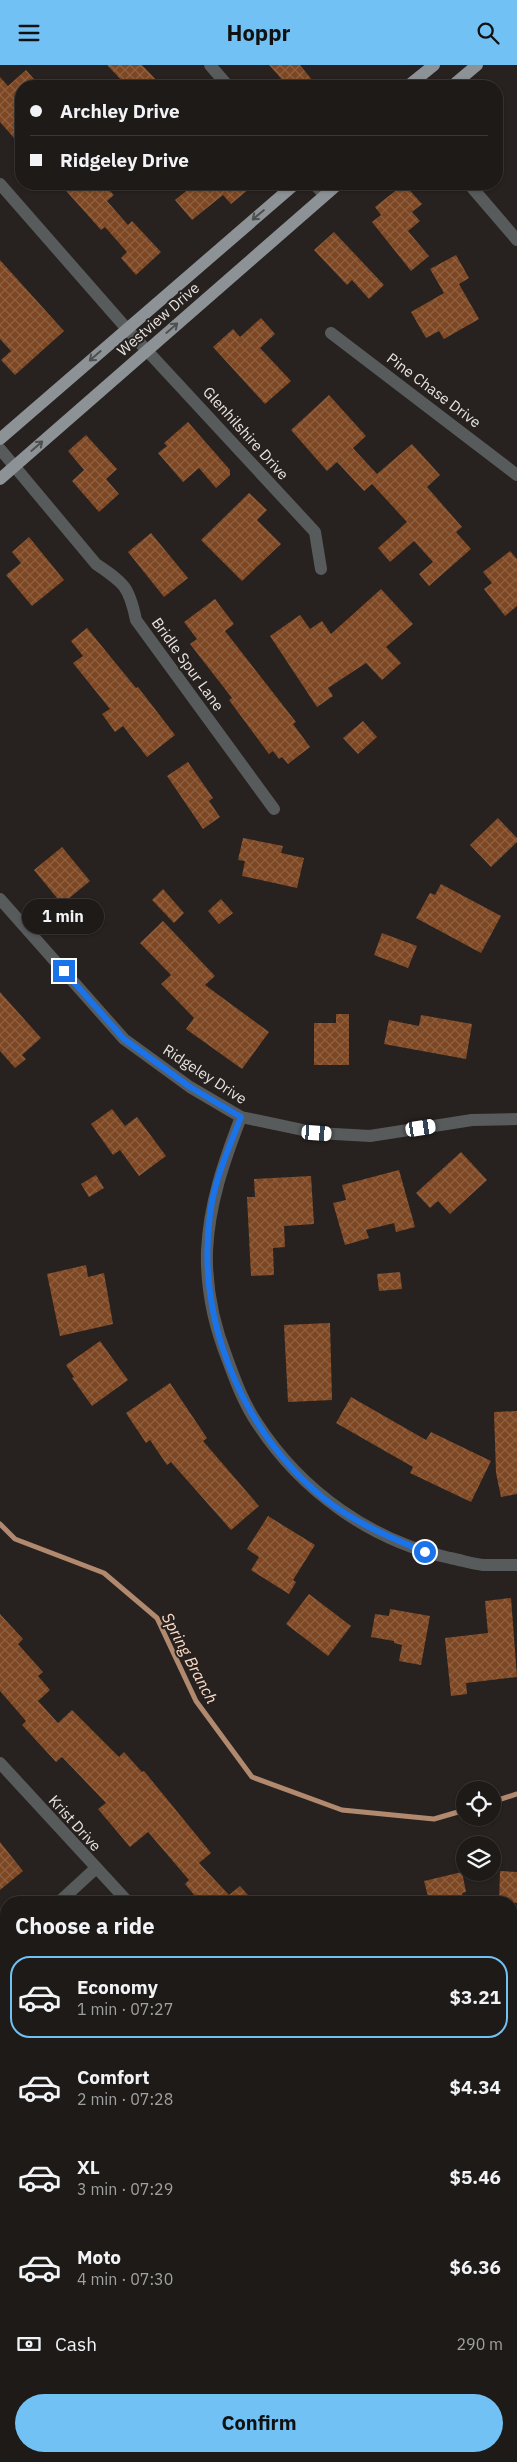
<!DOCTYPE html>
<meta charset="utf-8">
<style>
body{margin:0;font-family:"IBM Plex Sans",sans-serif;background:#252320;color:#f1f3f6;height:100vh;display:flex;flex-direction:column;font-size:19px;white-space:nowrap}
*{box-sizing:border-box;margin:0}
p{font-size:16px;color:#a0a1a1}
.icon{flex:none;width:28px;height:28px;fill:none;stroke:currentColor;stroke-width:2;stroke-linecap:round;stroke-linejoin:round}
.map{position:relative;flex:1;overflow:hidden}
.panel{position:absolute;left:0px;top:1831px;width:518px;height:566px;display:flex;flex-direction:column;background:#1d1a17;border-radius:20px 20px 0 0;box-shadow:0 1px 4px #0004,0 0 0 1px #3b3836}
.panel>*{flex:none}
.banner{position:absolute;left:15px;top:15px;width:488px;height:110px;border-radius:20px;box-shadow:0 1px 4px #0004,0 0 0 1px #3b3836;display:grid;align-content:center;height:110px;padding:0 15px;background:#1d1a17}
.controls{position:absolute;left:456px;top:1716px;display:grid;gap:10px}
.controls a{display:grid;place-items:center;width:45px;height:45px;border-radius:50%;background:#1d1a17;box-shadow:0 1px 4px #0004,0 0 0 1px #3b3836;font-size:25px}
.end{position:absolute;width:22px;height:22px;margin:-11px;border:6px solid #1a73e8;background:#fff;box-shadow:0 0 0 2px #fff}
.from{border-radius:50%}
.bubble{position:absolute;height:35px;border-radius:18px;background:#1d1a17;box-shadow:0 1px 4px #0004,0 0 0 1px #3b3836;font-size:16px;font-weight:700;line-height:35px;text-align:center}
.car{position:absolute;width:15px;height:30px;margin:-15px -8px;border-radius:6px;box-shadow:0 0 4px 1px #0007;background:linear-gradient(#fff 24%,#345 0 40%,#fff 0 76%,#345 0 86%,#fff 0)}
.banner b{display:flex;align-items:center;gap:18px;height:48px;font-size:19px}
.banner b+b{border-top:1px solid #3b3836}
.banner i{width:12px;height:12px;background:#f1f3f6}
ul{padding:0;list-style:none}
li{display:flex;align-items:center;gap:15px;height:82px;margin:0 10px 8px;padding:0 5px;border:2px solid transparent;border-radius:20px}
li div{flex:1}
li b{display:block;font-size:19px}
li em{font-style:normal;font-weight:700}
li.selected{border-color:#71c1f5}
li>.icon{width:45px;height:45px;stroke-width:1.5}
h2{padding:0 15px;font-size:22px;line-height:60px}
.pay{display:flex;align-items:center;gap:12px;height:55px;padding:0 15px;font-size:19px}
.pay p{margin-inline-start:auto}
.action{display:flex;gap:10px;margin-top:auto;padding:10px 15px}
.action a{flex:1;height:58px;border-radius:30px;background:#71c1f5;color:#111;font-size:20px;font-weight:700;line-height:58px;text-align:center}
header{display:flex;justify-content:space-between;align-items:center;height:65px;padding:0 15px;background:#71c1f5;color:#111;font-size:22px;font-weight:700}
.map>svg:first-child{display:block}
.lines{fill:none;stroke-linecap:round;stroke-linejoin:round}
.stream{stroke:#b1896f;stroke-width:5}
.building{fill:url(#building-cross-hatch)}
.minor{stroke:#585b5c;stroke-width:12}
.major{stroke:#8c9296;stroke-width:12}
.oneway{stroke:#4f4f4f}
.route{stroke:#1a73e8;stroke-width:6}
.labels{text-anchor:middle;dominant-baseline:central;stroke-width:4;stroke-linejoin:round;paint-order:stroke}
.street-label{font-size:15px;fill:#e8e4e2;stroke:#27221f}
.water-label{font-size:16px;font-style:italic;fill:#fedcc7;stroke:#27221f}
</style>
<header><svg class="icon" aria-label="menu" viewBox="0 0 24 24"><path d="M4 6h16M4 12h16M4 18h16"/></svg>Hoppr<svg class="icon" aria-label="search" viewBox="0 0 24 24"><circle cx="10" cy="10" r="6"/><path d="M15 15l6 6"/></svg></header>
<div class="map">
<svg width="517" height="2397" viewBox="0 0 517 2397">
<defs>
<pattern id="building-cross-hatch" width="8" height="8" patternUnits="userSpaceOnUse" patternTransform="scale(1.25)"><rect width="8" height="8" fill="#7c4722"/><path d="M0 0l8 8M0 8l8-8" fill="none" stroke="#8f6142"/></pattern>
</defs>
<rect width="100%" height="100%" fill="#27221f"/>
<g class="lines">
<!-- stream -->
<g class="stream">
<polyline points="0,1459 15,1474 104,1508 157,1553 196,1636 252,1712 342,1745 434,1754 465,1745"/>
<polyline points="492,1737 517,1729"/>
</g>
</g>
<!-- building -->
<g class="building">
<polygon points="107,0 142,0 162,21 127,21"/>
<polygon points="269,0 300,0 317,21 288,21"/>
<polygon points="26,5 40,21 21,21 21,81 0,57 0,12 8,21"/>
<polygon points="60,119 103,119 114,130 107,136 128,160 132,156 161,187 136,210 121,193 127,187 105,162 101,165"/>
<polygon points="195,119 255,119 231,139 223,130 192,155 175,135"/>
<polygon points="404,119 422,139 412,147 420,156 408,166 429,191 411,206 372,157 381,150 375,142"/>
<polygon points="334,167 384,220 369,234 352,215 347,220 314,185"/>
<polygon points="456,190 469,213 459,219 479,254 444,274 439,266 426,273 411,247 444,228 430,204"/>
<polygon points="0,195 64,266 15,310 1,295 11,286 0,274"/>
<polygon points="261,253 275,269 260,283 291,316 265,339 213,282 233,264 240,272"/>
<polygon points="329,330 366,371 353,383 377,409 412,379 440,410 427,422 462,462 456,467 471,484 429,521 419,509 433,497 414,476 390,497 378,483 407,457 372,419 364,426 337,397 327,406 291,365"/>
<polygon points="188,357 230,405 230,410 216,423 199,403 183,417 158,388 167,381 164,378"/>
<polygon points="86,370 117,404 106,414 119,429 99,447 72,416 84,405 68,386"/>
<polygon points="249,428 267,445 257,455 281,479 242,516 201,475"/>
<polygon points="151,468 188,513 164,532 128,487"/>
<polygon points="29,472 64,515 32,541 6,510 21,498 12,487"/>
<polygon points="510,486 517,494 517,541 505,551 484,524 492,518 483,507"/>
<polygon points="381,524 413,559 386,582 401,598 382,615 366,598 328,623 333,631 317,642 270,571 300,550 310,564 322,556 331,569"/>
<polygon points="215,534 234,559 225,566 296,657 293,659 310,682 288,699 282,692 279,694 273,686 269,689 229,635 232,633 190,579 197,574 184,557"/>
<polygon points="87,563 136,623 138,622 175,670 147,692 123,661 115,667 102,649 110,644 73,598 83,591 71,576"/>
<polygon points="363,656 377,672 358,689 343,673"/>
<polygon points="188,697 213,733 209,736 220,752 203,764 167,711"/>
<polygon points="498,753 517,773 517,777 491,802 470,780"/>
<polygon points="243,773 283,781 281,788 304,793 297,823 242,811 245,796 238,795"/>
<polygon points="62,782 90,816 62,839 34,805"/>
<polygon points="441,819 501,851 481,888 416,853 430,828 435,830"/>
<polygon points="163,824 184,848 174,858 152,835"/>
<polygon points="221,834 233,848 219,859 208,846"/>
<polygon points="163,856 215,911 205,920 269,967 242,1004 186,964 194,953 161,919 171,910 140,878"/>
<polygon points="382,868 417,881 408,903 374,890"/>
<polygon points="0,927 41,973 22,990 26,994 15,1003 0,986"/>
<polygon points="336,949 349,949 349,1000 314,1000 314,958 336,958"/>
<polygon points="421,950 472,959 466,994 384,979 389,955 419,961"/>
<polygon points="112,1044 125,1061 137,1052 166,1091 139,1111 120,1085 113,1090 91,1059"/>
<polygon points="461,1087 487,1115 450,1149 438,1136 430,1143 416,1128"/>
<polygon points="399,1105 415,1162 396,1167 394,1158 366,1165 369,1173 345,1180 333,1138 346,1135 342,1120"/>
<polygon points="96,1110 104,1123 89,1132 81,1119"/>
<polygon points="311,1111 314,1159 284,1161 285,1182 273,1183 274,1210 251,1211 247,1132 255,1132 254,1114"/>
<polygon points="86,1200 88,1212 104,1208 113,1259 60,1271 47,1209"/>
<polygon points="400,1207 402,1224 379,1226 377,1209"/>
<polygon points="330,1258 332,1335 288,1337 284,1260"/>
<polygon points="100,1276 128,1315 92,1341 72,1313 74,1312 66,1300"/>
<polygon points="170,1318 207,1373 203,1376 259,1441 231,1465 171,1397 167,1400 150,1375 146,1378 126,1348"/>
<polygon points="351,1332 426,1375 431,1367 491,1396 471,1437 410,1408 413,1402 336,1358"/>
<polygon points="517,1346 517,1429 501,1432 496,1408 494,1347"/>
<polygon points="268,1451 315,1480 293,1515 296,1517 289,1529 251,1505 259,1492 247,1484"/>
<polygon points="309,1529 351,1561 328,1591 286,1559"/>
<polygon points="511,1533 517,1612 466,1618 467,1629 451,1631 445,1573 488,1568 485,1536"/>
<polygon points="390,1544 430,1551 421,1600 399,1596 402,1580 394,1578 394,1576 371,1572 375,1549 389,1551"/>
<polygon points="0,1549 23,1574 18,1579 43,1607 38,1611 50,1625 38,1636 58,1658 72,1645 119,1692 124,1687 142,1707 144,1706 211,1788 199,1798 229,1830 240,1821 255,1838 201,1838 185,1819 189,1815 148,1767 130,1782 98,1744 106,1738 62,1692 56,1697 22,1660 26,1656 0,1626"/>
<polygon points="0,1777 23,1806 0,1825"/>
<polygon points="500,1806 517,1807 517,1838 499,1838"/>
<polygon points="462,1807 466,1827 462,1828 464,1838 442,1838 441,1832 429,1835 424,1816"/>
</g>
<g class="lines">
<!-- minor -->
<g class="minor">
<polyline points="210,0 228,21"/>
<polyline points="0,119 127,264 315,467 321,504"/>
<polyline points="314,119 325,130"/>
<polyline points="469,119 517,175"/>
<polyline points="331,268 517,410"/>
<path d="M0 384 96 499C124 518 129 521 136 555L274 744"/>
<polyline points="0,834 124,974 190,1022 241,1052 317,1068 370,1071 472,1055 517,1054"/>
<path d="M241 1052C224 1096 209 1139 207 1186 206 1223 214 1260 227 1293 235 1315 244 1339 257 1358 301 1426 371 1476 450 1493 461 1495 472 1499 483 1500 494 1500 506 1500 517 1500"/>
<polyline points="0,1698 129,1838"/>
<polyline points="58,1838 95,1804"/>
<polyline points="0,1888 6,1883"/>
<polyline points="511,1942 517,1942"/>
<polyline points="511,2156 517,2151"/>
<polyline points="0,2243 6,2238"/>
</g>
<!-- major -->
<g class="major">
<polyline points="408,21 434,0"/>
<polyline points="452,21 477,0"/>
<polyline points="0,374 295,119"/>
<polyline points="0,414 338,119"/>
</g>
</g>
<!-- one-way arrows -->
<defs><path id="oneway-shaft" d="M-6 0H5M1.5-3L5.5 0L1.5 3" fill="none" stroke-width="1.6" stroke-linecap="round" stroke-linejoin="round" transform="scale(1.25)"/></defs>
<g class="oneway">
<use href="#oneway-shaft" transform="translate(258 150) rotate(140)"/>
<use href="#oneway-shaft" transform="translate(172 263) rotate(-41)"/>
<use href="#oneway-shaft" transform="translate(95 291) rotate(139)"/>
<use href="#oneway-shaft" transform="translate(37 381) rotate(-41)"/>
</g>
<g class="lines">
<!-- route -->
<path class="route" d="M64 906 124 974 190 1022 241 1052C229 1082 214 1116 210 1149 196 1254 241 1364 322 1432 353 1457 389 1472 425 1487"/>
</g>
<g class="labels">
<!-- street labels -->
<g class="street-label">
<text transform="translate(158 254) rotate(-41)">Westview Drive</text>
<text transform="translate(434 325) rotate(37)">Pine Chase Drive</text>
<text transform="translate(246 368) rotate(48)">Glenhilshire Drive</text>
<text transform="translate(188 599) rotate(54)">Bridle Spur Lane</text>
<text transform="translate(205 1009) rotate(33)">Ridgeley Drive</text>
<text transform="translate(75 1758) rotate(48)">Krist Drive</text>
</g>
<!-- water labels -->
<g class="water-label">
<text transform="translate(190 1593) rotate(62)">Spring Branch</text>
</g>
</g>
</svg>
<div class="controls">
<a><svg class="icon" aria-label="locate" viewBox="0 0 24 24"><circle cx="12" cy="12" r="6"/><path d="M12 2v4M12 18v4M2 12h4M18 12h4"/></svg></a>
<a><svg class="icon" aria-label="layers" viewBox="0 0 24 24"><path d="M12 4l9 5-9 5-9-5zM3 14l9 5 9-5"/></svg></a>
</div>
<i class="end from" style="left:425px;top:1487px"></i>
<i class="end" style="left:64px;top:906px"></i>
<div class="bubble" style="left:22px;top:834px;width:82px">1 min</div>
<i class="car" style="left:421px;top:1063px;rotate:81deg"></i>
<i class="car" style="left:317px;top:1068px;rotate:94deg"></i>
<div class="banner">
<b><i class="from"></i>Archley Drive</b>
<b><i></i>Ridgeley Drive</b>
</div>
<section class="panel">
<h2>Choose a ride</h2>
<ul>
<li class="selected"><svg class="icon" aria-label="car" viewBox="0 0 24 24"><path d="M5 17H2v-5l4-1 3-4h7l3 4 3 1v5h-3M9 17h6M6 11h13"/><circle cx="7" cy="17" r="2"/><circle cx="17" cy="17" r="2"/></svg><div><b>Economy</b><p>1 min · 07:27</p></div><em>$3.21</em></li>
<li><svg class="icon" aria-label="car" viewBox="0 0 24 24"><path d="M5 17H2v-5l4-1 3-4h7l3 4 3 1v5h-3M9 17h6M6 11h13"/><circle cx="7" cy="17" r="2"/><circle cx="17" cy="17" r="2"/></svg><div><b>Comfort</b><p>2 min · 07:28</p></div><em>$4.34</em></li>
<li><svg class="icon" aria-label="car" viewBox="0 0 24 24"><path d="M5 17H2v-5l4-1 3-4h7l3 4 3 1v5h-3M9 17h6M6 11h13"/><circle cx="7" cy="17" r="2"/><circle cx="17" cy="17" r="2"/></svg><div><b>XL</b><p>3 min · 07:29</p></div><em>$5.46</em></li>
<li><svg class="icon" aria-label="car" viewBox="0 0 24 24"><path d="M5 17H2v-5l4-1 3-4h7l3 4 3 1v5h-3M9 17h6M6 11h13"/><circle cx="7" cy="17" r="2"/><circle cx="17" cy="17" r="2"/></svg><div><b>Moto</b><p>4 min · 07:30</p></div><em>$6.36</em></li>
</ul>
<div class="pay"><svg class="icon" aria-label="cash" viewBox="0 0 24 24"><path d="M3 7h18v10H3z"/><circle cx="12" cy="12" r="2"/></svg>Cash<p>290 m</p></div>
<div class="action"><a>Confirm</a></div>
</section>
</div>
